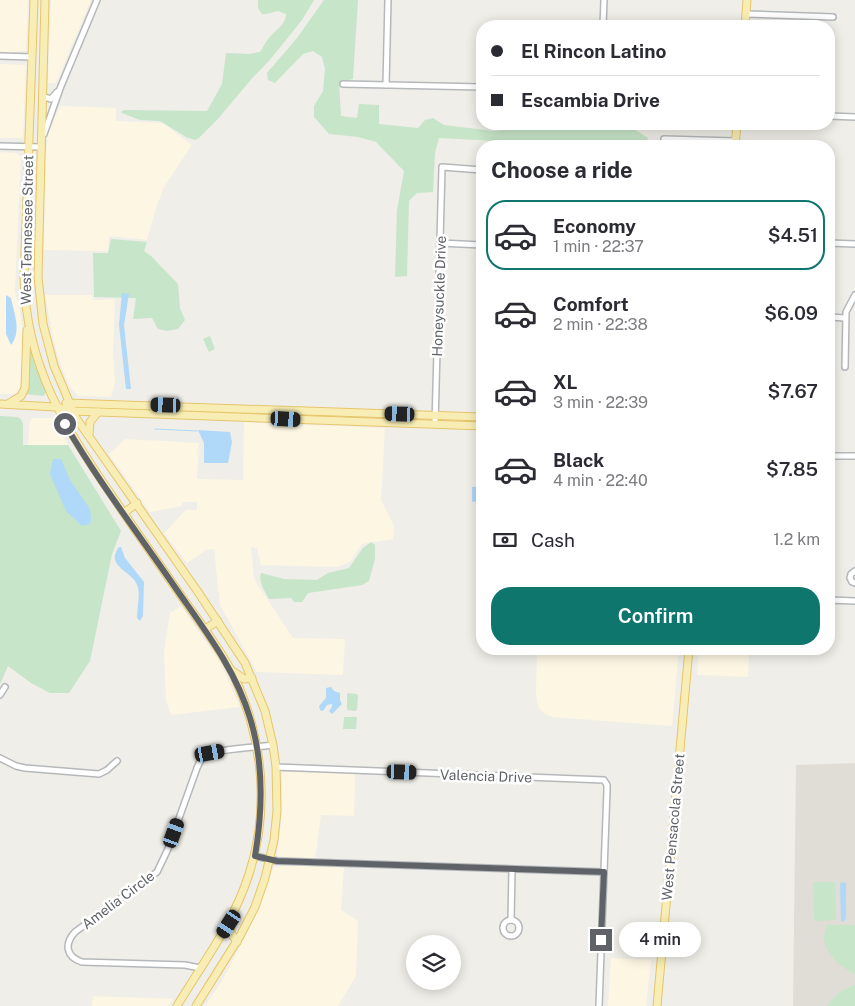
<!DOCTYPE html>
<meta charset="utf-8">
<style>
body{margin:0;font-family:"Public Sans",sans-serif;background:#f7f7f7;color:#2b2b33;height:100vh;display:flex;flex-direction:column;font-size:19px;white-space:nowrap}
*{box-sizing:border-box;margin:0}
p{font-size:16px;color:#7c7c81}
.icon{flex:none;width:28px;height:28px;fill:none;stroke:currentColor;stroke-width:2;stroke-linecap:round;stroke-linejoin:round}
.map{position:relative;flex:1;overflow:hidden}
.drawer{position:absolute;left:476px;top:140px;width:359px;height:515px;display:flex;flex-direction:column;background:#fff;border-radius:20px;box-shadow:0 2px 12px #0003}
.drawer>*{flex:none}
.guide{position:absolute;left:476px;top:20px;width:359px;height:110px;border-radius:20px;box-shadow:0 2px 12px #0003;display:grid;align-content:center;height:110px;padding:0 15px;background:#fff}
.buttons{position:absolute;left:406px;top:935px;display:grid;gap:10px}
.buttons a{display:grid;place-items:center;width:55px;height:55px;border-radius:50%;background:#fff;box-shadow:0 2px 12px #0003;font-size:25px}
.end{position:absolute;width:22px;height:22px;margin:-11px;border:6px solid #5f6367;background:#fff;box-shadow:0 0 0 2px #fff}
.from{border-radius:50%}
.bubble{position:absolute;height:35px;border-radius:18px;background:#fff;box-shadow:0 2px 12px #0003;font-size:16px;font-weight:600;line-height:35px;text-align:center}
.car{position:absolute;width:15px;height:30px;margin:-15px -8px;border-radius:6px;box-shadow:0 0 4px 1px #0007;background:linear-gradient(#222 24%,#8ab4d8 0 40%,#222 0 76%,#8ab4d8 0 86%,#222 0)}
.guide b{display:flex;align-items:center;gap:18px;height:48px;font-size:19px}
.guide b+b{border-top:1px solid #e1e1e2}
.guide i{width:12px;height:12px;background:#2b2b33}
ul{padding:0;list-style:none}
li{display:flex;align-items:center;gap:15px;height:70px;margin:0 10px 8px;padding:0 5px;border:2px solid transparent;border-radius:20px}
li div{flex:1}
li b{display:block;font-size:19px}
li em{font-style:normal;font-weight:600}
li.selected{border-color:#0f766e}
li>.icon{width:45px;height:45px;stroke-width:1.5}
h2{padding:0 15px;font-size:22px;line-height:60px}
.pay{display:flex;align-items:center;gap:12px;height:55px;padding:0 15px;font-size:19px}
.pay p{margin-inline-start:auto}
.cta{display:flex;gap:10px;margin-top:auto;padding:10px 15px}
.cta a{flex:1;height:58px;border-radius:20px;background:#0f766e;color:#fff;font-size:20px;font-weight:600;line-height:58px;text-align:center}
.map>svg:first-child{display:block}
.commercial{fill:#fcf6e2}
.education{fill:#e0ddd7}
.green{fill:#c7e5c8}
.water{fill:#b0d8f8}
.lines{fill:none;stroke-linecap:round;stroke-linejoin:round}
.stream{stroke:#b0d8f8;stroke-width:1}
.minor-casing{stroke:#b5b8bb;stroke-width:8}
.major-casing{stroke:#e6c56b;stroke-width:9}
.minor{stroke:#fff;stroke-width:5}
.major{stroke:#f8eeb5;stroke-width:7}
.route{stroke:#5f6367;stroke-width:6}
.labels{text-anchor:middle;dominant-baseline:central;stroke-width:5;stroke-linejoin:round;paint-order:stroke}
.street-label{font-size:14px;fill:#5f6367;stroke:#fff}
</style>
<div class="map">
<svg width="855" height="1006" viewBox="0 0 855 1006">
<rect width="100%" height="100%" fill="#f0eee8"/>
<!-- commercial -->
<g class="commercial">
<polygon points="0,0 28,0 26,51 0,53"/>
<polygon points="51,0 91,0 56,83 48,83"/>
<polygon points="0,64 26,65 23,138 0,138"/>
<polygon points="60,106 116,108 116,121 163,123 192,145 164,187 156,208 147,240 109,236 108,251 44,250 46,154 48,132"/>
<polygon points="0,152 16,153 21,156 15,291 20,312 23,333 21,386 19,391 14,394 0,394"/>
<polygon points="45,295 92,295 93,300 115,299 113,352 115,382 111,397 78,396 70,387 62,368 54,343"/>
<polygon points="34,418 53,418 58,424 68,445 28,445 30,420"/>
<polygon points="244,422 385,428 381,500 394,526 393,539 362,544 350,562 337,567 261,565 257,548 251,547 254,579 293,638 345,639 343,675 257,672 220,605 214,549 206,550 187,563 164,533 186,510 197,510 197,502 182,502 182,506 150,512 109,454 125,439 199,443 197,479 243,480"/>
<polygon points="181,606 221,664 240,707 171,715 166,701 164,651 170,613"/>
<polygon points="537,649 679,649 672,726 552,717 545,714 540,710 537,702 536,691"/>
<polygon points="699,649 749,649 748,677 697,675"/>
<polygon points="284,772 355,773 354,816 321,815 315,860 288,859 277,855 282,813 282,774"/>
<polygon points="288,865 344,868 341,910 358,921 356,976 338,1006 205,1006 222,981 256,915 271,872 275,867"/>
<polygon points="611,958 651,960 646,1006 608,1006"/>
<polygon points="93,996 173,999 168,1006 92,1006"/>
</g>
<!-- education -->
<polygon class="education" points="855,763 855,1006 793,1006 796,765"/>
<!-- green -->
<g class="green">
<path d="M258 0H314L302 20 269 61 254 76 217 120 199 138 195 140 186 137 160 121 140 120 122 113 121 112 124 110 207 111 222 84 226 53 249 54 260 52C263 48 265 42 269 38 275 30 286 25 286 14L278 11 266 14H262L258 8Z"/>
<polygon points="324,0 358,0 353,79 339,82 341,116 357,118 359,104 379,105 379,124 418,128 425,120 433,118 444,125 493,131 527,128 578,128 593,124 626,124 648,138 644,146 619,146 615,144 570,145 439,138 435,153 433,192 417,193 409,201 407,276 395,277 397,210 404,171 376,142 358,137 329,134 314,117 314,106 323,91 325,69 322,57 313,51 303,54 275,83 268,80 267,73 297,38"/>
<polygon points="111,239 147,242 144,251 151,256 178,284 180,308 185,320 178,329 167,331 158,329 152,318 133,319 136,298 94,297 93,253 108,253"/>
<polygon points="210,336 215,349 209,352 203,339"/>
<polygon points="30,347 46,392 44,396 25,394"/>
<polygon points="0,416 17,417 21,419 23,424 23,445 68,445 121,531 112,554 90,661 69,693 50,693 31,683 8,666 0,684"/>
<path d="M371 542 375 545V559L369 581 362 585 308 593 302 602H294L291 598 269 599C265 592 258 581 261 573L284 579 317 580 328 573 349 568 363 548Z"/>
<polygon points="347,693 356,694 358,695 357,709 356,711 347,710"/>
<polygon points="344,717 357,717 356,729 343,729"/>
<polygon points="813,882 835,882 836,920 814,921"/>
<path d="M827 925H855V974C841 967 825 955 824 937 824 934 826 929 827 925Z"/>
<path d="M855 985V1006H827C834 995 843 989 855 985Z"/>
</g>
<!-- water -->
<g class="water">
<polygon points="122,293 129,294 124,325 131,389 126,389 119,325"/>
<path d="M6 295 11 298C14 313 22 332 11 345L6 334Z"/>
<polygon points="198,430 230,432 232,442 228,463 204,463 204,443"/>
<polygon points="53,459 61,459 70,480 90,509 91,521 89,524 82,526 66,511 50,474"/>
<polygon points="472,487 480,487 480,492 476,492 480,492 480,501 472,502"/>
<path d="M119 547H121L125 558 144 582 143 616 140 621 137 618C137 609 140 596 138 587 133 570 104 567 119 547Z"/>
<polygon points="331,687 334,691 340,693 340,700 342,704 332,714 329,711 332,707 332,704 327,705 323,711 320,710 319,706 326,698 326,688"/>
<polygon points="842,882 846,883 846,918 844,921 841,922 840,884"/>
</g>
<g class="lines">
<!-- stream -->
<polyline class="stream" points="155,429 197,431"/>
<defs>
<g id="minor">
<polyline points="746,14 833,17"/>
<polyline points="603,26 604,0"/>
<polyline points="0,56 32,57"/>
<polyline points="343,84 482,87"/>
<polyline points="386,85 388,0"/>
<polyline points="43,95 44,97 51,99 57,92"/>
<polyline points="829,116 855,117"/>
<polyline points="44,134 61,86 97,0"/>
<polyline points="0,146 40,147 41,145"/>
<polyline points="664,146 664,139 735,141"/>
<polyline points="440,243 482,245"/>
<polyline points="829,243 855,244"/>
<polyline points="829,317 845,318"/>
<polyline points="845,367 846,312 855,295"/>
<polyline points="435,424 442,167 482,170"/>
<polyline points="829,456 855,456"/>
<polyline points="855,571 851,574 850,578 852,582 855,583"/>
<polyline points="829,600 855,601"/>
<polyline points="0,695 5,687"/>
<polyline points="0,758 16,766 25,768 99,774 107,770 117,761"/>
<polyline points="276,767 604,780 607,785 607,790 599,1006"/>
<polyline points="255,856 277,861 604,872"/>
<circle cx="511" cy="928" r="8"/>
<polyline points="511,920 512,869"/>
<path d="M200 968 185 965 82 962C66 957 64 944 75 932L157 872 168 849 197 768C199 763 201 758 206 755 216 749 259 747 273 745"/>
</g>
<g id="major">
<path d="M34 0 24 278C26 366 66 430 115 500 137 533 160 565 182 597 200 623 220 648 234 676 263 738 270 809 249 874 234 922 203 963 177 1006"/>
<polyline points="45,0 38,277 43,324 54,366 76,418 198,592 245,663 265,711 273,745 276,767 277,811 274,840 265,878 255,907 240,936 196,1006"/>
<polyline points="745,26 747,0"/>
<polyline points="735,146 737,124"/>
<polyline points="66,403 482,417"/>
<polyline points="0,404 56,407 72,411 482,426"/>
<polyline points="8,404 21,396 25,388 27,330"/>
<polyline points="89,435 90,422 98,412"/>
<polyline points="124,513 137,503"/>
<polyline points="205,629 218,621"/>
<polyline points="231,670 244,679 252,678"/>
<polyline points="230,921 231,933 237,942"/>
<polyline points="657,1006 689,649"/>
</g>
</defs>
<!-- minor casing -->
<use href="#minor" class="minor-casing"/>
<!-- major casing -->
<use href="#major" class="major-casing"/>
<!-- minor -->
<use href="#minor" class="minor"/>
<!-- major -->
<use href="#major" class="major"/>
</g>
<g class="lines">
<!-- route -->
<path class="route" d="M65 424C99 483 141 537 179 593 207 633 236 671 250 718 264 763 263 809 255 856L277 861 604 872 601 940"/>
</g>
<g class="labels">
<!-- street labels -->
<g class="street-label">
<text transform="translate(27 230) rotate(-89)">West Tennessee Street</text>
<text transform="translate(439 296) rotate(-88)">Honeysuckle Drive</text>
<text transform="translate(486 776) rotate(2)">Valencia Drive</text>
<text transform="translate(673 827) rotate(-85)">West Pensacola Street</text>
<text transform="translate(118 900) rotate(-37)">Amelia Circle</text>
</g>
</g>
</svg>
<div class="buttons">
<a><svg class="icon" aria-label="layers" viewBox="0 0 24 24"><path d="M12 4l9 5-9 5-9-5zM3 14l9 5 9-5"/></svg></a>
</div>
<i class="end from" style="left:65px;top:424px"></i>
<i class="end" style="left:601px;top:940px"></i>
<div class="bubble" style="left:619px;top:922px;width:82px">4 min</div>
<i class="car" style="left:166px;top:405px;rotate:272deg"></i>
<i class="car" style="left:400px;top:414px;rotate:272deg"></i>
<i class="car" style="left:286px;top:419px;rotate:93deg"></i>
<i class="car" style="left:210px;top:753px;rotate:80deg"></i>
<i class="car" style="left:402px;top:772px;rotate:92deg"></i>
<i class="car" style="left:174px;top:833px;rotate:20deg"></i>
<i class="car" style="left:229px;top:924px;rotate:213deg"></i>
<div class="guide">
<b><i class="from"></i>El Rincon Latino</b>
<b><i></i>Escambia Drive</b>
</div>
<section class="drawer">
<h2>Choose a ride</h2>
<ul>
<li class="selected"><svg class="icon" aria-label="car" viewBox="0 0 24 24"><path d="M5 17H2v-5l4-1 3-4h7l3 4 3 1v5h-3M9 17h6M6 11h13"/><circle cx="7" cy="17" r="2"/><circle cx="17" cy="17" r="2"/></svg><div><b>Economy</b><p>1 min · 22:37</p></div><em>$4.51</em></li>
<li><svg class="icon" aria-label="car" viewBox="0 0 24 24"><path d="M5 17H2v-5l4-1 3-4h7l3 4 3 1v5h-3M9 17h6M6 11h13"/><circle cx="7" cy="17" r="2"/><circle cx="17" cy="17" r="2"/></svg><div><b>Comfort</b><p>2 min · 22:38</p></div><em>$6.09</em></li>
<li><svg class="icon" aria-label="car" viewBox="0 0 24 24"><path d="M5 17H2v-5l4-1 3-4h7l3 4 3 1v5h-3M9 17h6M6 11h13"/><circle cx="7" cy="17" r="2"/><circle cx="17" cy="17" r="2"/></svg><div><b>XL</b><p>3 min · 22:39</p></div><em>$7.67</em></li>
<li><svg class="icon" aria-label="car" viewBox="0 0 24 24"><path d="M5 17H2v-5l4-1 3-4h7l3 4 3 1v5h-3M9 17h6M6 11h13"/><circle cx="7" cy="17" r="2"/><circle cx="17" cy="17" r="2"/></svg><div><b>Black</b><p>4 min · 22:40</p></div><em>$7.85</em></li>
</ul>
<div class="pay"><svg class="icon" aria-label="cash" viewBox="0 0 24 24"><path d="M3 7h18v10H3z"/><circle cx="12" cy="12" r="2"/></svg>Cash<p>1.2 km</p></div>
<div class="cta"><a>Confirm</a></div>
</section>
</div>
